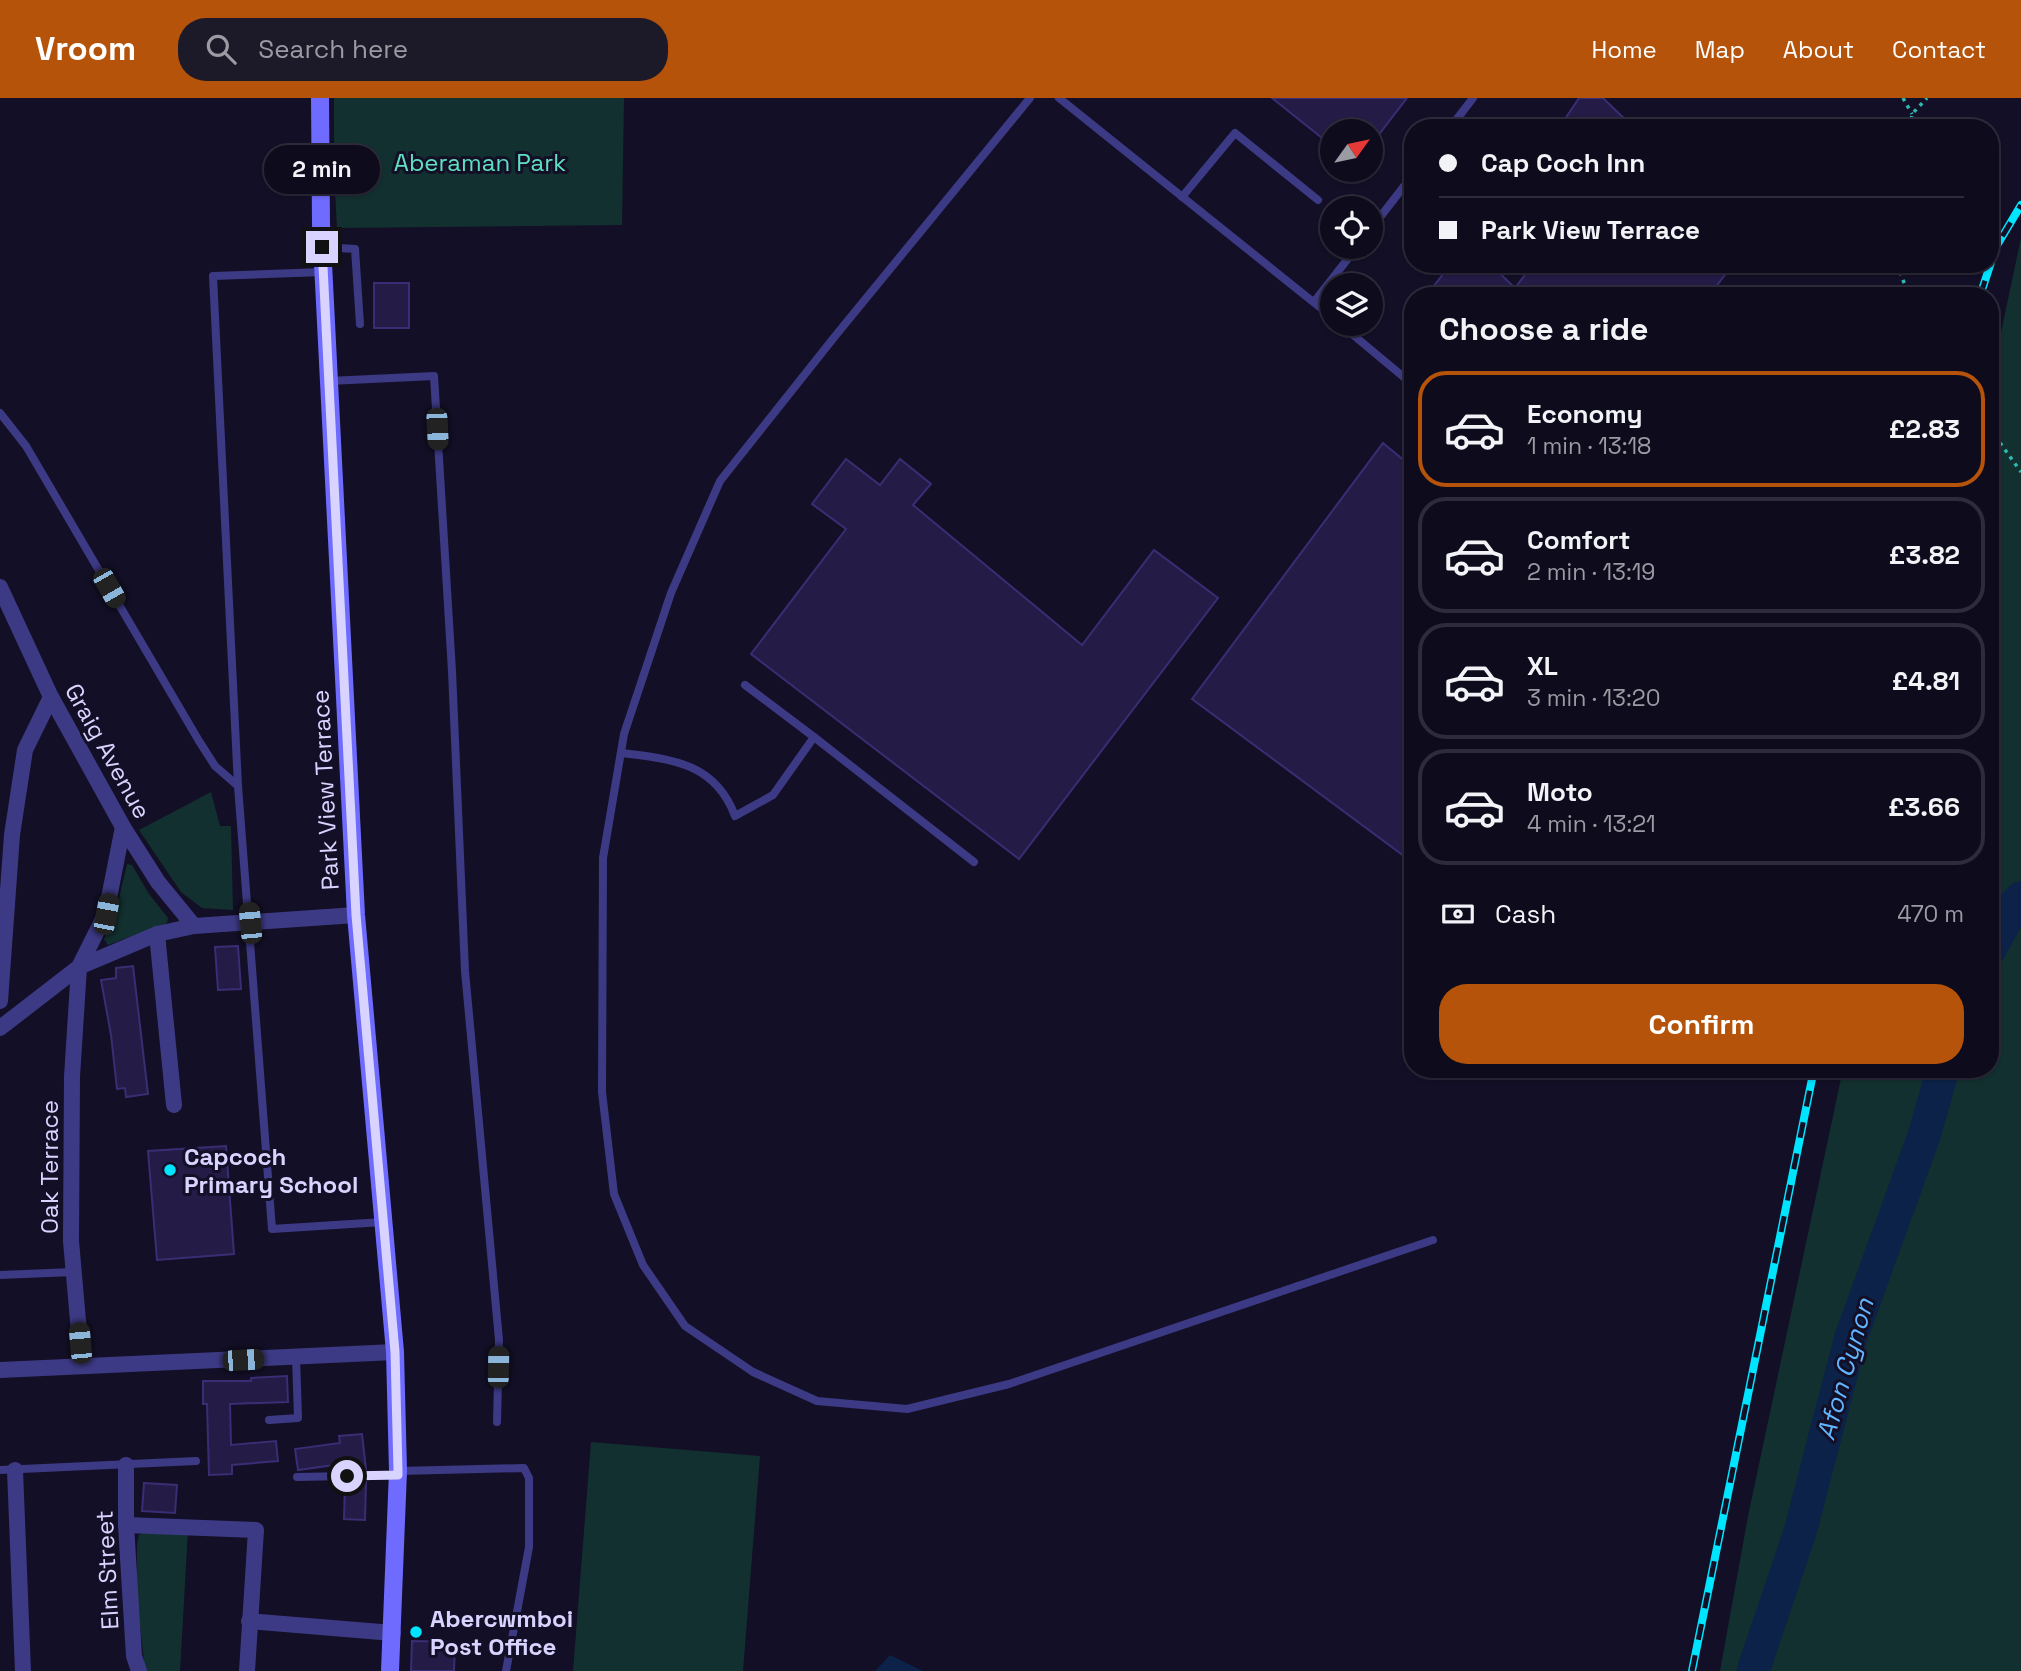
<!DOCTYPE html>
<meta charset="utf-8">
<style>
body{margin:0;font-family:"Space Grotesk",sans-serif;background:#1c1929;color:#f1f3f6;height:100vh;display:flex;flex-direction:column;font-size:26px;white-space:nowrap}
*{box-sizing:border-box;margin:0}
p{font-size:23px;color:#9b9ba3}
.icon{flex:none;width:38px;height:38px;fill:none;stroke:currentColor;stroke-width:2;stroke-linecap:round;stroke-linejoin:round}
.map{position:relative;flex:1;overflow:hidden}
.drawer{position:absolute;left:1404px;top:189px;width:595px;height:791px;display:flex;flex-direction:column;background:#0e0b1c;border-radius:28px;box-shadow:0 2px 5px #0004,0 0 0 2px #2e2b3b}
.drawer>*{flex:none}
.top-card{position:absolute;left:1404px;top:21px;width:595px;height:154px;border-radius:28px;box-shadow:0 2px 5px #0004,0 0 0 2px #2e2b3b;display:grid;align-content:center;height:154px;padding:0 35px;background:#0e0b1c}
.needle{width:46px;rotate:57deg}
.fabs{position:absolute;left:1320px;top:21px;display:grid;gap:14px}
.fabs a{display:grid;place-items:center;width:63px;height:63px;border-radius:50%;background:#0e0b1c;box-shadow:0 2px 5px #0004,0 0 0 2px #2e2b3b;font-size:35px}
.end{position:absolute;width:32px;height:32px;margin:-16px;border:9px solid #d9d4ff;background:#111;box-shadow:0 0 0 4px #111}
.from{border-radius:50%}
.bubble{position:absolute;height:49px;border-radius:24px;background:#0e0b1c;box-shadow:0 2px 5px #0004,0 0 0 2px #2e2b3b;font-size:23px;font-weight:600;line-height:49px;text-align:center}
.car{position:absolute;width:21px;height:42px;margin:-21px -10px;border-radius:9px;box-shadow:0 0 5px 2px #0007;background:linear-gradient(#222 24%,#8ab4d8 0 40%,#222 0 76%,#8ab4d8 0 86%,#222 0)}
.top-card b{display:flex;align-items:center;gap:24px;height:66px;font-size:26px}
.top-card b+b{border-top:2px solid #2e2b3b}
.top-card i{width:18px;height:18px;background:#f1f3f6}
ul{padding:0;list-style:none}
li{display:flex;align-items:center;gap:21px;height:116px;margin:0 14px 10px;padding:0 21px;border:4px solid #2e2b3b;border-radius:28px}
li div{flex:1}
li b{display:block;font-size:26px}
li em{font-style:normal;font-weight:600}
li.selected{border-color:#b45309}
li>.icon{width:63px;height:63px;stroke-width:1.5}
h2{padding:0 35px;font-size:32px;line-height:84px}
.pay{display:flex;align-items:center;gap:18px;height:77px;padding:0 35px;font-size:26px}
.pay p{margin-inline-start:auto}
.button{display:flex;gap:14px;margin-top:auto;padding:14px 35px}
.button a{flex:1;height:80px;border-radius:28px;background:#b45309;color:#fff;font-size:28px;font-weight:600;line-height:80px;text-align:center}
header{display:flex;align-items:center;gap:42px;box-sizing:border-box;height:98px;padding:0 35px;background:#b45309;color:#fff}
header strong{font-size:33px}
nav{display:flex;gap:38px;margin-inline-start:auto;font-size:24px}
.search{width:490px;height:63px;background:#1c1929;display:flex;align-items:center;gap:18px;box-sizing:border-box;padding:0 24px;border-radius:28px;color:#9b9ba3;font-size:26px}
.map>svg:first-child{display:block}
.green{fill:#12302f}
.water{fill:#0c2248}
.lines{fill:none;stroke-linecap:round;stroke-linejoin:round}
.river{stroke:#0c2248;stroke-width:33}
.building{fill:#241b47;stroke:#3b2d73;stroke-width:2}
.path{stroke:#2fb8b0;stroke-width:3.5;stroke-dasharray:3.5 5;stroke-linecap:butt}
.service{stroke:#3d3a85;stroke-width:8}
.minor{stroke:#3d3a85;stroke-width:16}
.secondary{stroke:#6f6bff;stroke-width:18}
.rail-casing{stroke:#00e5ff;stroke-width:8}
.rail{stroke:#130f26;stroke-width:5;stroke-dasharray:16;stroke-linecap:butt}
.route{stroke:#d9d4ff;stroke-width:9}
.poi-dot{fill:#00e5ff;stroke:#130f26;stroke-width:2.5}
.labels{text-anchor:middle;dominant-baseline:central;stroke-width:6;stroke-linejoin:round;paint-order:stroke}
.park-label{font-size:24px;fill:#5fe0c0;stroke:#130f26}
.street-label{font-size:24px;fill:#d9d4ff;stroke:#130f26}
.poi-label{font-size:24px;font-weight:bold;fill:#d9d4ff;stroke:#130f26;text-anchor:start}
.water-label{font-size:26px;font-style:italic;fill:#62b6ff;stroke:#130f26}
</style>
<header>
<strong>Vroom</strong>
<div class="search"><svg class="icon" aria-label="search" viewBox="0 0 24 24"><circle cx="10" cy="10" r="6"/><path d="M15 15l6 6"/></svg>Search here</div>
<nav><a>Home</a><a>Map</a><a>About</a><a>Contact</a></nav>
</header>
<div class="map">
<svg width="2021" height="1573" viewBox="0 0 2021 1573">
<rect width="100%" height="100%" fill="#130f26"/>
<!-- green -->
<g class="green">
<polygon points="334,0 624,0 622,127 337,130 334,75"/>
<polygon points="2021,140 2021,1573 1720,1573 1748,1418 1843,971 1990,971 1990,286"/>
<polygon points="211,694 220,728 231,728 233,812 202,810 181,794 139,732"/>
<polygon points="127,766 132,767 149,796 168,820 167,825 108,847 104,841 116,813"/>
<polygon points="591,1344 760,1358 743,1573 573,1573"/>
<polygon points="188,1433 180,1573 145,1573 137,1498 137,1446 139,1437 144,1434"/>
</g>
<!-- water -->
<polygon class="water" points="890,1557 923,1573 875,1573"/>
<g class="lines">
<!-- river -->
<g class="river">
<polyline points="1990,851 2015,806 2021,800"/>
<polyline points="1753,1573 1800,1434 1851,1239 1924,1038 1943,971"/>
</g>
</g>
<!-- building -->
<g class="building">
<polygon points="1272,0 1407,0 1370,48 1370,33 1332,33 1332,48"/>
<polygon points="1579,0 1603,0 1634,30 1559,30"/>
<polygon points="1451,166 1490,166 1515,190 1533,166 1733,166 1709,198 1426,198"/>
<rect x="374" y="185" width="35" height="45"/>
<polygon points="1383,345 1412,369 1412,764 1192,601"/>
<polygon points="846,361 880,387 900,361 931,386 913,407 1082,547 1154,452 1218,500 1019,761 751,556 846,431 812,406"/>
<polygon points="238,848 241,891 218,892 215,849"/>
<polygon points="133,868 148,996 126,999 125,990 117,991 111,937 101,882 116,880 116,870"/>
<polygon points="226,1048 234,1156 157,1162 148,1053"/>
<polygon points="287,1278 288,1304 230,1306 231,1347 276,1343 278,1363 232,1367 232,1376 209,1377 207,1306 203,1306 203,1283 251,1283 251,1280"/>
<polygon points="362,1336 366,1371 342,1372 342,1366 298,1372 295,1351 340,1345 339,1338"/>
<polygon points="366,1384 365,1422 344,1421 345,1385"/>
<polygon points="144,1385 177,1387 175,1415 142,1413"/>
<polygon points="412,1543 455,1544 454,1573 411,1573"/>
</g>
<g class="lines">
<!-- path -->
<g class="path">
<polyline points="1903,0 1912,16"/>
<polyline points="1910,30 1912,16 1927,0"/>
<polyline points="1897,166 1909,198"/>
<polyline points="1990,331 2021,374"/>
</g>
<!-- service -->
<g class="service">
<polyline points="1030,0 836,237 720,383 671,495 624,636 603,760 602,994 614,1096 643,1167 685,1228 753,1274 817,1303 907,1311 1009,1286 1433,1142"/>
<polyline points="1059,0 1332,219"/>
<polyline points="1450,30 1473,0"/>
<polyline points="1182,99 1235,35 1318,102"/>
<polyline points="1370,132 1412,78"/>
<polyline points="322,149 355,151 360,226"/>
<polyline points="323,174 213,178 238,688 272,1131 383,1124"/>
<polyline points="1314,204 1357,149"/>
<polyline points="1340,226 1412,286"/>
<polyline points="329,283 434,278 452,573 465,873 499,1242 497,1324"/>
<polyline points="0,315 26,348 199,643 215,668 238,688"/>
<polyline points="745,587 814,639"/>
<path d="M621 655C670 661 715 664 735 718L773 697 814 639 974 764"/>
<polyline points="0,1177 74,1174"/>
<polyline points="269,1322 298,1320 296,1259"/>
<polyline points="0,1372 196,1363"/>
<polyline points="398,1373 524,1370 529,1380 529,1449 506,1573"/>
<polyline points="297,1379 398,1377"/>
</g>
<!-- minor -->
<g class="minor">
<polyline points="0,489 51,599 123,729 158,784 194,828"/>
<polyline points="157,836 174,1007"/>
<polyline points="0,903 12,737 25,652 51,599"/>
<polyline points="0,930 79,869 157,836 194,828 356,817"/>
<polyline points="82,1268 71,1143 72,979 79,869 106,815 123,729"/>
<polyline points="0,1272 395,1254"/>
<polyline points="126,1367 126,1427 134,1558 139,1573"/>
<polyline points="15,1372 23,1573"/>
<polyline points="126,1427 256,1432 247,1573"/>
<polyline points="249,1523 393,1535"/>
</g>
<!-- secondary -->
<polyline class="secondary" points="320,0 321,126 356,817 395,1254 398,1373 390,1573"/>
<defs>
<g id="rail">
<polyline points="1980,198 1996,149 2021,107"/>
<polyline points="1692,1573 1814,971"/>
</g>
</defs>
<!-- rail casing -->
<use href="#rail" class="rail-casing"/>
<!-- rail -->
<use href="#rail" class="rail"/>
</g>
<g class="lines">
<!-- route -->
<polyline class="route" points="322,149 356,817 395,1254 398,1373 398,1377 347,1378"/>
</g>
<!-- markers -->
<g class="poi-dot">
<circle cx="170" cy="1072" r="7"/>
<circle cx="416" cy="1534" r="7"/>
</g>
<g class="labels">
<!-- park labels -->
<g class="park-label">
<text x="480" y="64">Aberaman Park</text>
</g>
<!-- street labels -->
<g class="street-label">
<text transform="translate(108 653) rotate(61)">Graig Avenue</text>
<text transform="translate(325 692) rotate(-93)">Park View Terrace</text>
<text transform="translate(49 1069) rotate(-90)">Oak Terrace</text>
<text transform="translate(107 1472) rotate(-93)">Elm Street</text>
</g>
<!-- poi labels -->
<g class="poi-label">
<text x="184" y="1058">Capcoch<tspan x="184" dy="28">Primary School</tspan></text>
<text x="430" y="1520">Abercwmboi<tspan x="430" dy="28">Post Office</tspan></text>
</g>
<!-- water labels -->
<g class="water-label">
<text transform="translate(1845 1271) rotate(-74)">Afon Cynon</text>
</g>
</g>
</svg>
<div class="fabs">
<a><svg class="needle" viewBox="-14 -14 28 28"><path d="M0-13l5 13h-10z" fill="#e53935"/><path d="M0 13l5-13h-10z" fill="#9b9ba3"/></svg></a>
<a><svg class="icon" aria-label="locate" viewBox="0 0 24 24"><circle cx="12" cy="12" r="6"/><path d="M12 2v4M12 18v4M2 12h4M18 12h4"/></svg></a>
<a><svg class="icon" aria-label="layers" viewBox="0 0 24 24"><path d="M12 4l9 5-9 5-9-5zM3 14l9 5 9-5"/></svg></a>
</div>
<i class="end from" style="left:347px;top:1378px"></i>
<i class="end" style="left:322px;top:149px"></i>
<div class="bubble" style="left:264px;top:47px;width:116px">2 min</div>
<i class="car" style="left:437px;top:331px;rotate:177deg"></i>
<i class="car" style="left:109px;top:490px;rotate:150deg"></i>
<i class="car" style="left:106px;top:816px;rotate:11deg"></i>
<i class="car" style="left:250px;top:825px;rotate:355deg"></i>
<i class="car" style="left:80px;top:1245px;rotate:355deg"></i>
<i class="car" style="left:243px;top:1262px;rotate:87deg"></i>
<i class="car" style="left:498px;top:1269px;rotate:1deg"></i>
<div class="top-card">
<b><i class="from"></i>Cap Coch Inn</b>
<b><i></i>Park View Terrace</b>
</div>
<section class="drawer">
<h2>Choose a ride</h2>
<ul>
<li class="selected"><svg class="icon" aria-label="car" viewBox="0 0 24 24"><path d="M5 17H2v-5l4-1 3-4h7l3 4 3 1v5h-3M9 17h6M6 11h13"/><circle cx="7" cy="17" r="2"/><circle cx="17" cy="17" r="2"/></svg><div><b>Economy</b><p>1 min · 13:18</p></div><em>£2.83</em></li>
<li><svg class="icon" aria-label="car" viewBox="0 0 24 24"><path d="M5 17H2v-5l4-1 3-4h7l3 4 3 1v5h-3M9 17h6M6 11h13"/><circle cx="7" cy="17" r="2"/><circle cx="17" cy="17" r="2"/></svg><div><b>Comfort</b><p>2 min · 13:19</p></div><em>£3.82</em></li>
<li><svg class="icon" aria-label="car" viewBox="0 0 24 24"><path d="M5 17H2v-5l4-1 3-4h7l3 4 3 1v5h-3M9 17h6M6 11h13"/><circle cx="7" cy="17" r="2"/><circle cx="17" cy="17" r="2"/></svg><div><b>XL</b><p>3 min · 13:20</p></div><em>£4.81</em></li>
<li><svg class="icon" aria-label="car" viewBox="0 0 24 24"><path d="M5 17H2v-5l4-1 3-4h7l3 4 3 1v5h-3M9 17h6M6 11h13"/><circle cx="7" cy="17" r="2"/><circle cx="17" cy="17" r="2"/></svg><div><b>Moto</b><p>4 min · 13:21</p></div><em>£3.66</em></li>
</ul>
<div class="pay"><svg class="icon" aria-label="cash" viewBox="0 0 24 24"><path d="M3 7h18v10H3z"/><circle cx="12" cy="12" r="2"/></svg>Cash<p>470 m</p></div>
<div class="button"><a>Confirm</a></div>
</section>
</div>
